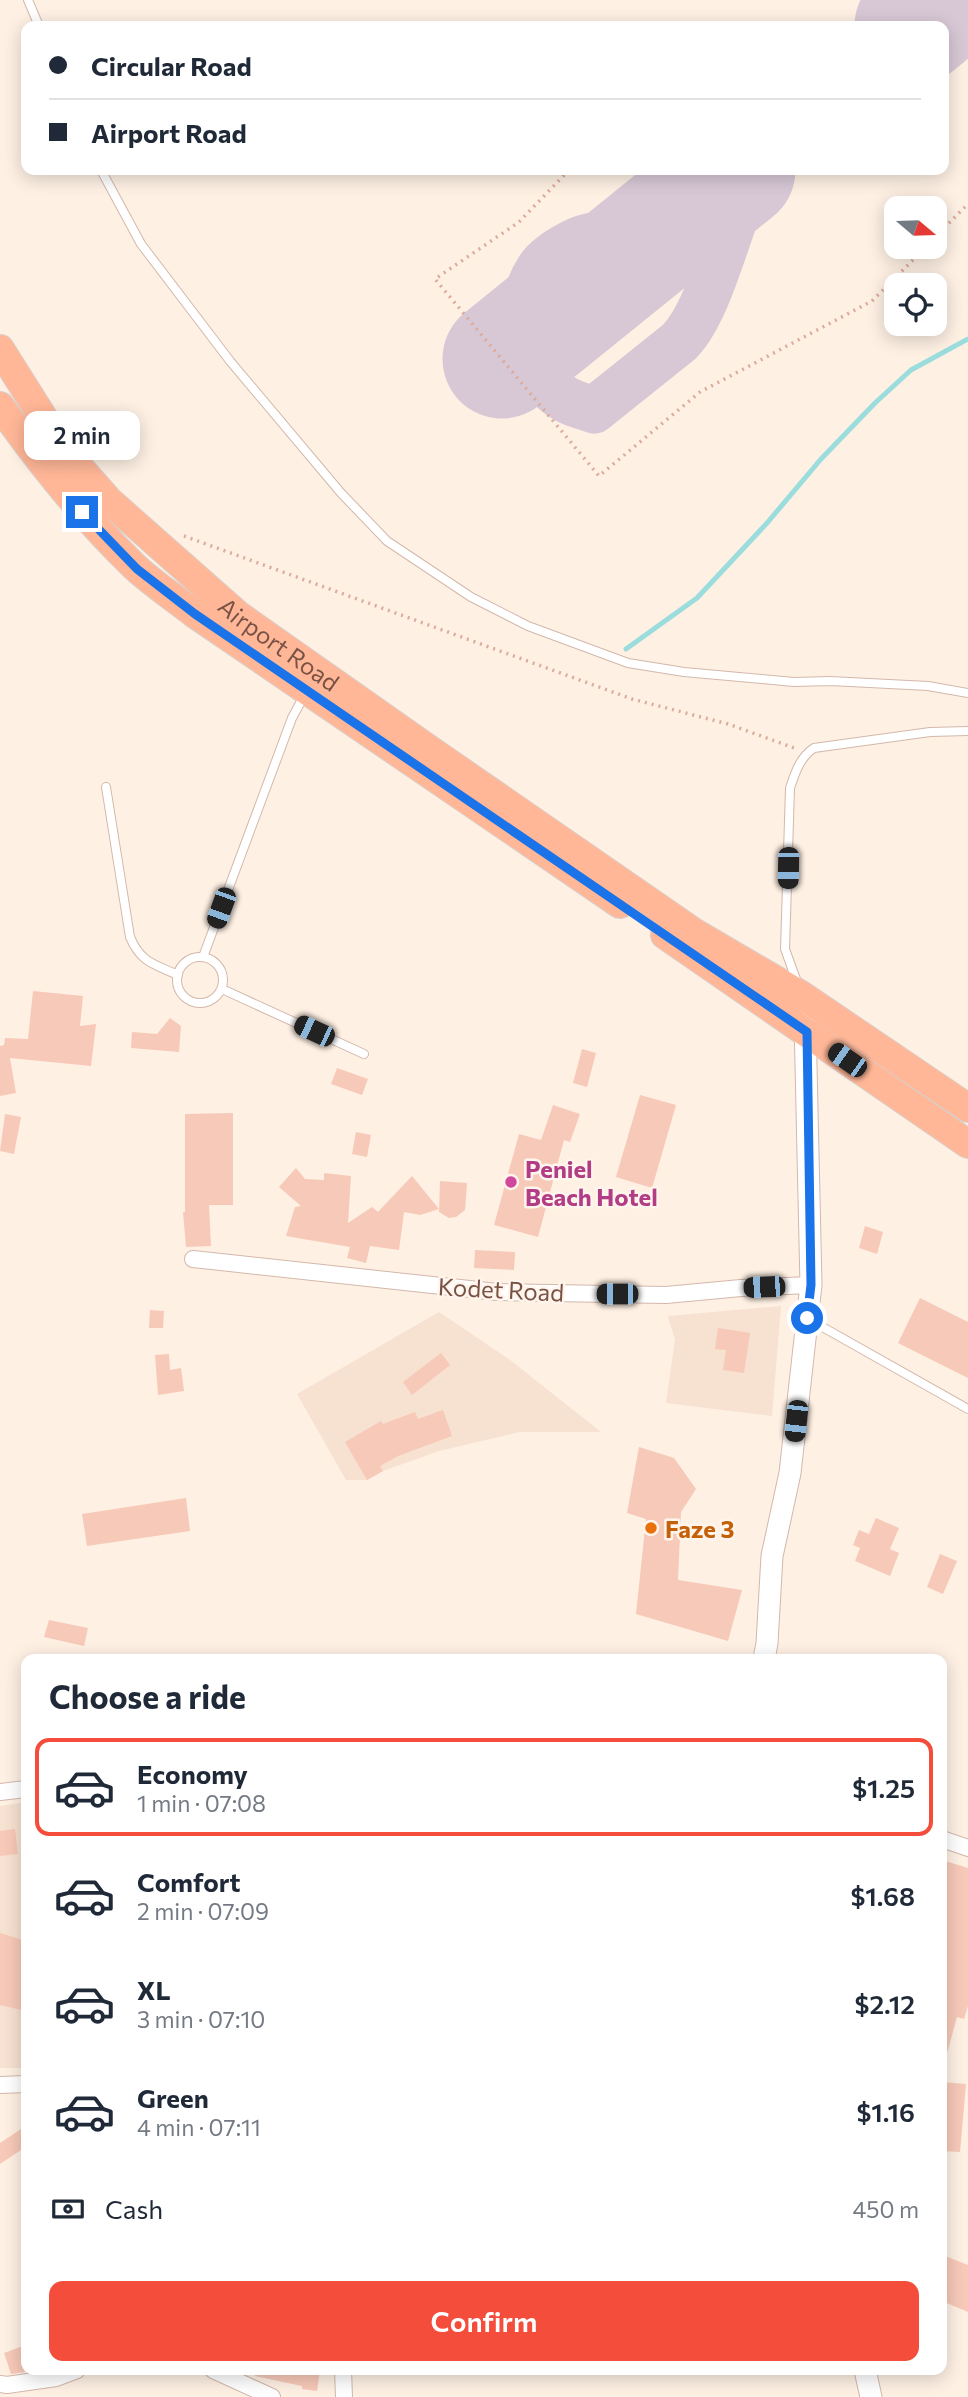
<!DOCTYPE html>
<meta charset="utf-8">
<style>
body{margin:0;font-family:Commissioner,sans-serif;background:#f6f6f7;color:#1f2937;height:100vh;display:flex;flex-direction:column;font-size:26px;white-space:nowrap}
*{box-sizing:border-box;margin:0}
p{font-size:23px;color:#747a83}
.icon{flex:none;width:38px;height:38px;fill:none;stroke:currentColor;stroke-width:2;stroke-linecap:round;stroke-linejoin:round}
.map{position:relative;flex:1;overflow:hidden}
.details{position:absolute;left:21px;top:1654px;width:926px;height:721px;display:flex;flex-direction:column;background:#fff;border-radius:14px;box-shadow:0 4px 18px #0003}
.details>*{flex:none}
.top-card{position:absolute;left:21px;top:21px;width:928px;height:154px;border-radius:14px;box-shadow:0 4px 18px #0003;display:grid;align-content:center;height:154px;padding:0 28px;background:#fff}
.needle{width:46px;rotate:109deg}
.tools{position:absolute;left:884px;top:196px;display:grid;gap:14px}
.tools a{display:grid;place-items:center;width:63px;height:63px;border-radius:14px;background:#fff;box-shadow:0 4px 18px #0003;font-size:35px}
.end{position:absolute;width:32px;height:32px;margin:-16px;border:9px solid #1a73e8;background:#fff;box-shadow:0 0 0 4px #fff}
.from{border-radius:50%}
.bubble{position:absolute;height:49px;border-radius:14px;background:#fff;box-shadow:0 4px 18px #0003;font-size:23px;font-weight:600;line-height:49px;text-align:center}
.car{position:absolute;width:21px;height:42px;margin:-21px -10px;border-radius:9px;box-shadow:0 0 5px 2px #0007;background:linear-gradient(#222 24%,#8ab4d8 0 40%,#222 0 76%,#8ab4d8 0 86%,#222 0)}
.top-card b{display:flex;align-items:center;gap:24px;height:66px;font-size:26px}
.top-card b+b{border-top:2px solid #e0e1e3}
.top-card i{width:18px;height:18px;background:#1f2937}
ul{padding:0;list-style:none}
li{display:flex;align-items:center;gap:21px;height:98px;margin:0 14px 10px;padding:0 14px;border:4px solid transparent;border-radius:14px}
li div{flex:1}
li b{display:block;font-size:26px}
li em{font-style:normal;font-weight:600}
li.current{border-color:#f54d3c}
li>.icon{width:63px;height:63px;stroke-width:1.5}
h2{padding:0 28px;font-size:32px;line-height:84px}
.pay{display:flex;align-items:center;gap:18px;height:77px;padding:0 28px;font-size:26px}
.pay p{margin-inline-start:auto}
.action{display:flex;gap:14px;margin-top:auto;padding:14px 28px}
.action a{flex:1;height:80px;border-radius:14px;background:#f54d3c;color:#fff;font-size:28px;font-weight:600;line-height:80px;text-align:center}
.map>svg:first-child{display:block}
.residential{fill:#f7e1d1}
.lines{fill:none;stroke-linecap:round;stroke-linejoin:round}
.stream{stroke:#9bdcdd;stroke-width:5}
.taxiway{stroke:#d8c8d6;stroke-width:47}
.runway{stroke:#d8c8d6;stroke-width:119}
.building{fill:#f7c9b8}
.service-casing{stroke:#d3b8ab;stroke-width:10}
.minor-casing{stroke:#d3b8ab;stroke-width:18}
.tertiary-casing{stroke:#d3b8ab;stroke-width:23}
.trunk-casing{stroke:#d9cfcb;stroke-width:30}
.path{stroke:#dcab9b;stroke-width:3.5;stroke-dasharray:2 5;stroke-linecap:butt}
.service{stroke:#fff;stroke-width:8}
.minor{stroke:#fff;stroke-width:16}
.tertiary{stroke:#fff;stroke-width:21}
.trunk{stroke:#ffb797;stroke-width:28}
.route{stroke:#1a73e8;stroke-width:9}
.hotel-dot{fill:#d1479c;stroke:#fff5ec;stroke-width:2.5}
.food-dot{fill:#e8710a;stroke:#fff5ec;stroke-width:2.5}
.labels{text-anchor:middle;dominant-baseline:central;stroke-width:5;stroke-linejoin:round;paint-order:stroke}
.street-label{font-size:24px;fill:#795246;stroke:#fff5ec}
.hotel-label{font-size:24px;font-weight:bold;fill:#b23c85;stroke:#fff5ec;text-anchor:start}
.food-label{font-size:24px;font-weight:bold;fill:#c56008;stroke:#fff5ec;text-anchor:start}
</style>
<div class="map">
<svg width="968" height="2397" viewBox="0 0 968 2397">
<rect width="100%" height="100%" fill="#fef0e3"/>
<!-- residential -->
<g class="residential">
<polygon points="781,1306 772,1416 666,1403 675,1340 668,1316"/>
<polygon points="439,1312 510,1360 601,1432 520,1432 439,1451 383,1471 367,1480 346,1480 297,1394"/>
<polygon points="26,1802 26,2068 0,2068 0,1806"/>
</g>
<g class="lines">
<!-- stream -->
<polyline class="stream" points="626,649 697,598 767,523 821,459 875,403 911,370 968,339"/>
<!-- taxiway -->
<g class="taxiway">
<polyline points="922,19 953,0"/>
<path d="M654 236C630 236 601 230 579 240 566 246 547 257 539 269 513 308 520 367 559 395 569 403 583 406 594 410L679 342C707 314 724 243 740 204 744 192 751 181 757 170"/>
</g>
<!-- runway -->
<g class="runway">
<polyline points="914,26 946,0"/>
<polyline points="502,359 736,170"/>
</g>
</g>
<!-- building -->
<g class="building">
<polygon points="33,991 83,996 80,1026 96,1024 91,1066 10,1058 16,1093 0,1096 0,1046 4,1045 5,1038 28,1039"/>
<polygon points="170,1018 181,1026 179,1052 131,1048 132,1032 157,1034"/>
<polygon points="582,1049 596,1053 587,1087 573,1083"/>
<polygon points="337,1068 368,1079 362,1095 331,1084"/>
<polygon points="640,1095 676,1105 652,1188 616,1177"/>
<polygon points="553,1105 580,1114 570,1142 564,1140 538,1237 494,1225 519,1134 541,1140"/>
<polygon points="233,1113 233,1205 209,1205 211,1246 186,1247 183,1212 185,1212 185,1114"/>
<polygon points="5,1114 21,1117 14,1154 0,1151"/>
<polygon points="356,1132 371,1135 367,1157 352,1154"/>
<polygon points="296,1168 305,1179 324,1180 324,1173 351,1176 348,1223 372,1207 378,1212 412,1176 439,1209 420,1215 404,1212 399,1250 370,1246 366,1263 347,1258 350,1247 286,1236 295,1207 301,1206 279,1187"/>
<polygon points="440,1181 467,1183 465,1210 456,1217 449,1218 439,1212"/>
<polygon points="865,1226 883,1232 877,1254 859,1248"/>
<polygon points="475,1250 515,1252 514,1270 474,1268"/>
<polygon points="920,1298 968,1322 968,1378 898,1343"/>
<polygon points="150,1310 164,1311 163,1328 149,1328"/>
<polygon points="718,1328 750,1333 744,1373 723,1370 726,1350 715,1349"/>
<polygon points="441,1353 450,1365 412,1395 403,1382"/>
<polygon points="169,1354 170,1370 181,1368 184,1391 158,1395 155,1355"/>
<polygon points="443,1410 452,1436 398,1456 380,1466 383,1471 367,1480 345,1442 381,1421 383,1424 415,1412 418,1419"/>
<polygon points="639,1447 674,1458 696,1489 681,1512 678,1580 742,1590 728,1641 636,1614 646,1519 627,1513"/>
<polygon points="186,1498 190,1531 87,1546 82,1514"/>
<polygon points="876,1518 899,1528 890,1549 899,1553 890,1576 855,1561 860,1548 853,1545 859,1530 869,1534"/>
<polygon points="940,1554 957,1561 943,1594 927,1587"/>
<polygon points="49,1620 88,1628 84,1646 44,1637"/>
<polygon points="15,1829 18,1854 0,1856 0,1831"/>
<polygon points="942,1860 968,1868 968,2006 964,2019 957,2017 946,2057 942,2056"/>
<polygon points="0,1933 26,1941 26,2011 0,2005"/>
<polygon points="942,2082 966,2084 960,2152 942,2151"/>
<polygon points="24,2127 24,2148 0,2164 0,2143"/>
<polygon points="945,2256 968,2265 968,2312 942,2301 942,2265"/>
<polygon points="26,2345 26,2363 22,2365 25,2372 11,2374 4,2353"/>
<polygon points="255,2370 320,2370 317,2391 302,2389 302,2386 255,2376"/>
</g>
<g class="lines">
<defs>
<g id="service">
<polyline points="28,0 39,26"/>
<polyline points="101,170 141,244 230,361 341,493 387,541 471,597 528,626 628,663 684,672 794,682 830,681 928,686 968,693"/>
<path d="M106 787 130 937C141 963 154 964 178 975"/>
<circle cx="200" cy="980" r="23"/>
<polyline points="203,957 292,718 305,694"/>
<path d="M797 982 785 949 790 788C795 773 800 757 814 748L930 732 968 731"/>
<polyline points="222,989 364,1054"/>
<polyline points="810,1320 968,1409"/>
</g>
<g id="minor">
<polyline points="193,1259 497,1292 666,1295 741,1288 811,1285"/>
<polyline points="0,1792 26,1789"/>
<polyline points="942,1839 968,1848"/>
<polyline points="0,2085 26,2084"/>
<polyline points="213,2370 272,2397"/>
<polyline points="343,2370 344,2397"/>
<polyline points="0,2384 7,2385 56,2378 77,2370"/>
</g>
<g id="tertiary">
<polyline points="764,1659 767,1643 772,1556 790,1473 811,1285 805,1021"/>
<polyline points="865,2370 871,2397"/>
</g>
<g id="trunk">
<path id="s1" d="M0 349 63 449 109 501 238 615 430 750 695 933 801 995 968 1108"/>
<path d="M0 406C41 464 84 518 135 567 153 584 175 598 195 614L620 904"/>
<polyline points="665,935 968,1144"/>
</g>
</defs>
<!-- service casing -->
<use href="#service" class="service-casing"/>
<!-- minor casing -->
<use href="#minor" class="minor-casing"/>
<!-- tertiary casing -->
<use href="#tertiary" class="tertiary-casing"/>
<!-- trunk casing -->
<use href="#trunk" class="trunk-casing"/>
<!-- path -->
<g class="path">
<polyline points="569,170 519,222 435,279 599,476 700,392 872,301 926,247"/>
<polyline points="934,238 968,204"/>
<polyline points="184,536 632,699 728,724 797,749"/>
</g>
<!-- service -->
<use href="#service" class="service"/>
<!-- minor -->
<use href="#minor" class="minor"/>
<!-- tertiary -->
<use href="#tertiary" class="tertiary"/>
<!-- trunk -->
<use href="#trunk" class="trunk"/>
</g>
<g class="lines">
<!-- route -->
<polyline class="route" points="82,512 137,569 195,614 807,1032 811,1285 807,1318"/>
</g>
<!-- markers -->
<circle class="hotel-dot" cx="511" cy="1182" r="7"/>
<circle class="food-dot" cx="651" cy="1528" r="7"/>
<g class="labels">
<!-- street labels -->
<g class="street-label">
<text stroke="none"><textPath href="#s1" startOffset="410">Airport Road</textPath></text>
<text transform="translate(501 1289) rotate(3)">Kodet Road</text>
</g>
<!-- hotel labels -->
<g class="hotel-label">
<text x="525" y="1168">Peniel<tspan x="525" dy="28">Beach Hotel</tspan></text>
</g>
<!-- food labels -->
<g class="food-label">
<text x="665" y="1528">Faze 3</text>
</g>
</g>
</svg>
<div class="tools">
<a><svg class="needle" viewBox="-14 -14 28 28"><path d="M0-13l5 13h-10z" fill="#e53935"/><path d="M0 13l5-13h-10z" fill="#747a83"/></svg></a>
<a><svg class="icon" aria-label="locate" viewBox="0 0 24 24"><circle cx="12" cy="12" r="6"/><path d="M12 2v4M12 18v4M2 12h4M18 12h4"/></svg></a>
</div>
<i class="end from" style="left:807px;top:1318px"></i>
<i class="end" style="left:82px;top:512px"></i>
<div class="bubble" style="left:24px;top:411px;width:116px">2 min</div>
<i class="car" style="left:788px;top:868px;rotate:181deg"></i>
<i class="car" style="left:221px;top:908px;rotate:200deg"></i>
<i class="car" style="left:314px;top:1031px;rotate:295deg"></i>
<i class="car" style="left:847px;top:1060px;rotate:305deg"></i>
<i class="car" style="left:764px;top:1287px;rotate:268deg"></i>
<i class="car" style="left:617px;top:1294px;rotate:270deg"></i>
<i class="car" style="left:796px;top:1421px;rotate:186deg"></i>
<div class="top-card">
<b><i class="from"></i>Circular Road</b>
<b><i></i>Airport Road</b>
</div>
<section class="details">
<h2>Choose a ride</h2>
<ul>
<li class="current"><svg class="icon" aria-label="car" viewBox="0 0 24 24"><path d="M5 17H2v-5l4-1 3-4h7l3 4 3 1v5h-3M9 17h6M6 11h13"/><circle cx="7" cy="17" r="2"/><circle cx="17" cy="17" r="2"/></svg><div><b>Economy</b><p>1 min · 07:08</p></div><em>$1.25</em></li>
<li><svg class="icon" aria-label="car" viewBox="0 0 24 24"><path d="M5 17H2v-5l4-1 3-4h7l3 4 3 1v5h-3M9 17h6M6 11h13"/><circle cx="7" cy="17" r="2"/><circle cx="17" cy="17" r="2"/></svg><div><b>Comfort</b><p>2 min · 07:09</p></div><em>$1.68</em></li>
<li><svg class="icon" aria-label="car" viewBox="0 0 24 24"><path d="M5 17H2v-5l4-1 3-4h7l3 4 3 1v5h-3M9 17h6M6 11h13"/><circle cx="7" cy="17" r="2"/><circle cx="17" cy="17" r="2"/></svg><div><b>XL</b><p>3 min · 07:10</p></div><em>$2.12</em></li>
<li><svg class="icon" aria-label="car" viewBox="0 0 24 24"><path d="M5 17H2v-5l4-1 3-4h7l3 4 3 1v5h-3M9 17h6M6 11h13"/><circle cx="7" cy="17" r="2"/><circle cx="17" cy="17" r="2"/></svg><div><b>Green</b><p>4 min · 07:11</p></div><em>$1.16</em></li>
</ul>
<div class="pay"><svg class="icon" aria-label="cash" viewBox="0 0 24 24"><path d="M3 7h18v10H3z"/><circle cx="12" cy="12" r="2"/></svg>Cash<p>450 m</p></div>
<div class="action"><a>Confirm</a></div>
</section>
</div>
